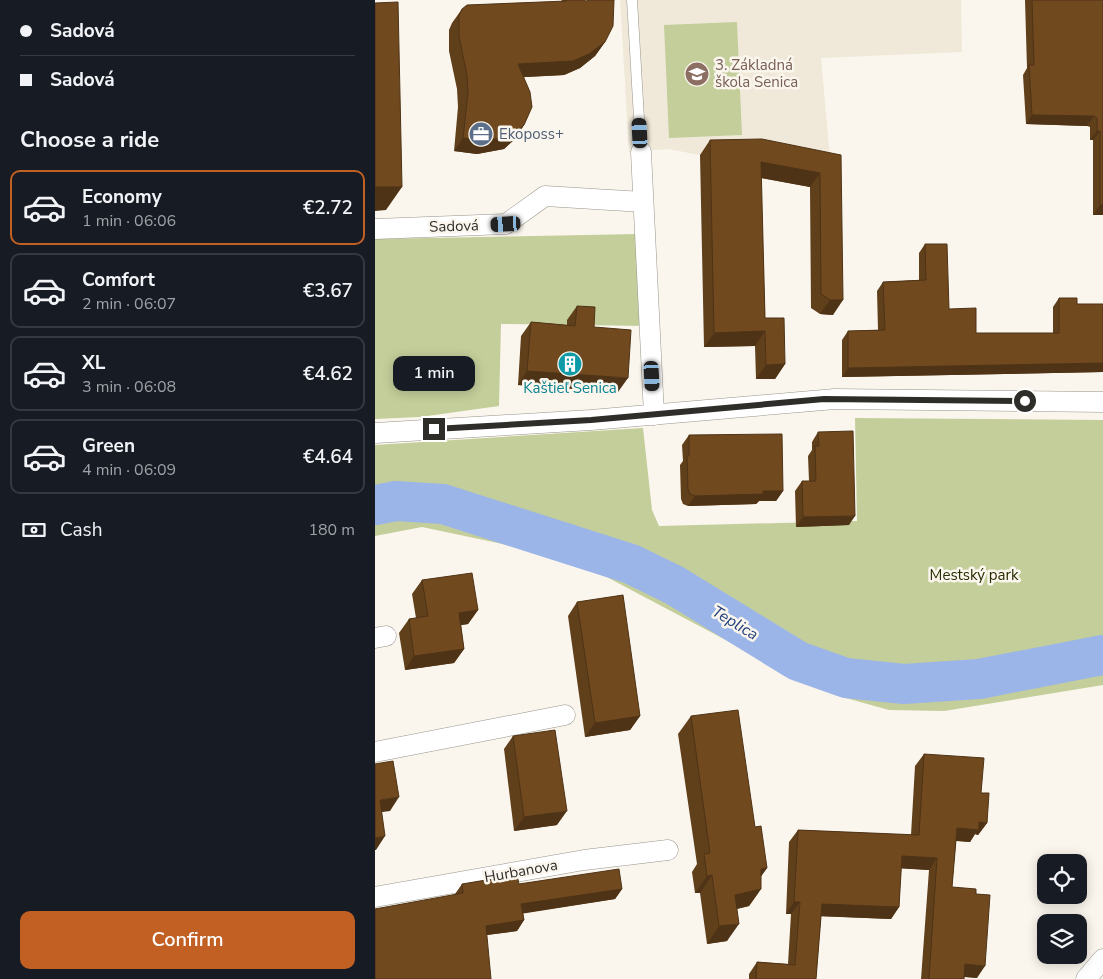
<!DOCTYPE html>
<meta charset="utf-8">
<style>
body{margin:0;font-family:"Nunito Sans",sans-serif;background:#20242c;color:#f1f3f6;height:100vh;display:flex;flex-direction:column;font-size:19px;white-space:nowrap}
*{box-sizing:border-box;margin:0}
p{font-size:16px;color:#9ea1a6}
.icon{flex:none;width:28px;height:28px;fill:none;stroke:currentColor;stroke-width:2;stroke-linecap:round;stroke-linejoin:round}
.map{position:relative;flex:1;overflow:hidden}
.sheet{display:flex;flex-direction:column;background:#171b24;width:375px}
.sheet>*{flex:none}
.hud{display:grid;align-content:center;height:110px;padding:0 20px;background:#171b24}
.buttons{position:absolute;left:662px;top:854px;display:grid;gap:10px}
.buttons a{display:grid;place-items:center;width:50px;height:50px;border-radius:10px;background:#171b24;box-shadow:0 2px 12px #0003;font-size:25px}
.end{position:absolute;width:22px;height:22px;margin:-11px;border:6px solid #2f2d2a;background:#fff;box-shadow:0 0 0 2px #fff}
.from{border-radius:50%}
.bubble{position:absolute;height:35px;border-radius:10px;background:#171b24;box-shadow:0 2px 12px #0003;font-size:16px;font-weight:600;line-height:35px;text-align:center}
.car{position:absolute;width:15px;height:30px;margin:-15px -8px;border-radius:6px;box-shadow:0 0 4px 1px #0007;background:linear-gradient(#222 24%,#8ab4d8 0 40%,#222 0 76%,#8ab4d8 0 86%,#222 0)}
.hud b{display:flex;align-items:center;gap:18px;height:48px;font-size:19px}
.hud b+b{border-top:1px solid #363941}
.hud i{width:12px;height:12px;background:#f1f3f6}
ul{padding:0;list-style:none}
li{display:flex;align-items:center;gap:15px;height:75px;margin:0 10px 8px;padding:0 10px;border:2px solid #363941;border-radius:10px}
li div{flex:1}
li b{display:block;font-size:19px}
li em{font-style:normal;font-weight:600}
li.on{border-color:#c26023}
li>.icon{width:45px;height:45px;stroke-width:1.5}
h2{padding:0 20px;font-size:22px;line-height:60px}
.pay{display:flex;align-items:center;gap:12px;height:55px;padding:0 20px;font-size:19px}
.pay p{margin-inline-start:auto}
.cta{display:flex;gap:10px;margin-top:auto;padding:10px 20px}
.cta a{flex:1;height:58px;border-radius:10px;background:#c26023;color:#fff;font-size:20px;font-weight:600;line-height:58px;text-align:center}
main{display:flex;flex:1;min-height:0}
.map>svg:first-child{display:block}
.built{fill:#f0e9d9}
.green{fill:#c3ce9a}
.lines{fill:none;stroke-linecap:round;stroke-linejoin:round}
.river{stroke:#9cb5e8;stroke-width:40}
.service-casing{stroke:#98948c;stroke-width:11}
.minor-casing{stroke:#98948c;stroke-width:21}
.service{stroke:#fff;stroke-width:10}
.minor{stroke:#fff;stroke-width:20}
.wall{fill:#603f1b}
.shaded-wall{fill:#4e3316}
.building{fill:#70491f;stroke:#4e3316}
.route{stroke:#2f2d2a;stroke-width:6}
.labels{text-anchor:middle;dominant-baseline:central;stroke-width:5;stroke-linejoin:round;paint-order:stroke}
.education-label{font-size:15px;fill:#785e54;stroke:#faf6ed;text-anchor:start}
.service-label{font-size:15px;fill:#4e5e75;stroke:#faf6ed;text-anchor:start}
.street-label{font-size:15px;fill:#2f2d2a;stroke:#faf6ed}
.culture-label{font-size:15px;fill:#0d838f;stroke:#faf6ed}
.park-label{font-size:15px;fill:#282e02;stroke:#faf6ed}
.water-label{font-size:16px;font-style:italic;fill:#25407d;stroke:#faf6ed}
</style>
<main>
<section class="sheet">
<div class="hud">
<b><i class="from"></i>Sadová</b>
<b><i></i>Sadová</b>
</div>
<h2>Choose a ride</h2>
<ul>
<li class="on"><svg class="icon" aria-label="car" viewBox="0 0 24 24"><path d="M5 17H2v-5l4-1 3-4h7l3 4 3 1v5h-3M9 17h6M6 11h13"/><circle cx="7" cy="17" r="2"/><circle cx="17" cy="17" r="2"/></svg><div><b>Economy</b><p>1 min · 06:06</p></div><em>€2.72</em></li>
<li><svg class="icon" aria-label="car" viewBox="0 0 24 24"><path d="M5 17H2v-5l4-1 3-4h7l3 4 3 1v5h-3M9 17h6M6 11h13"/><circle cx="7" cy="17" r="2"/><circle cx="17" cy="17" r="2"/></svg><div><b>Comfort</b><p>2 min · 06:07</p></div><em>€3.67</em></li>
<li><svg class="icon" aria-label="car" viewBox="0 0 24 24"><path d="M5 17H2v-5l4-1 3-4h7l3 4 3 1v5h-3M9 17h6M6 11h13"/><circle cx="7" cy="17" r="2"/><circle cx="17" cy="17" r="2"/></svg><div><b>XL</b><p>3 min · 06:08</p></div><em>€4.62</em></li>
<li><svg class="icon" aria-label="car" viewBox="0 0 24 24"><path d="M5 17H2v-5l4-1 3-4h7l3 4 3 1v5h-3M9 17h6M6 11h13"/><circle cx="7" cy="17" r="2"/><circle cx="17" cy="17" r="2"/></svg><div><b>Green</b><p>4 min · 06:09</p></div><em>€4.64</em></li>
</ul>
<div class="pay"><svg class="icon" aria-label="cash" viewBox="0 0 24 24"><path d="M3 7h18v10H3z"/><circle cx="12" cy="12" r="2"/></svg>Cash<p>180 m</p></div>
<div class="cta"><a>Confirm</a></div>
</section>
<div class="map">
<svg width="728" height="979" viewBox="0 0 728 979">
<rect width="100%" height="100%" fill="#faf6ed"/>
<!-- built -->
<polygon class="built" points="245,0 586,0 587,52 446,58 456,169 375,153 324,155 294,149 254,152"/>
<!-- green -->
<g class="green">
<polygon points="362,22 367,135 294,138 289,25"/>
<polygon points="263,234 271,326 126,324 124,406 45,417 0,419 0,239"/>
<polygon points="480,418 728,420 728,685 569,711 514,710 460,695 411,672 226,574 147,548 47,527 0,536 0,445 268,428 277,510 284,526 482,521"/>
</g>
<g class="lines">
<!-- river -->
<polyline class="river" points="0,505 21,501 68,504 256,564 299,585 423,661 471,678 529,684 604,679 728,655"/>
<defs>
<polyline id="service" points="257,0 266,152"/>
<g id="minor">
<polyline points="266,152 279,415"/>
<polyline points="0,229 131,224 170,196 268,202"/>
<polyline points="0,433 216,420 460,399 728,402"/>
<polyline points="0,638 11,636"/>
<polyline points="0,752 190,715"/>
<polyline points="0,897 209,860 293,850"/>
<polyline points="711,979 728,959"/>
</g>
</defs>
<!-- service casing -->
<use href="#service" class="service-casing"/>
<!-- minor casing -->
<use href="#minor" class="minor-casing"/>
<!-- service -->
<use href="#service" class="service"/>
<!-- minor -->
<use href="#minor" class="minor"/>
</g>
<!-- wall -->
<g class="wall">
<polygon points="187,0 209,0 230,42 220,56 205,68 189,75 148,77 149,125 140,139 129,149 102,154 79,151 83,107 82,89 74,51 74,30 77,23 87,9 186,2"/>
<polygon points="650,0 728,0 728,215 718,215 718,140 715,140 715,127 712,126 651,124 648,75 652,68"/>
<polygon points="335,140 466,155 458,315 445,314 436,308 435,187 386,178 390,318 410,364 400,379 381,379 380,346 329,347 325,155"/>
<polygon points="550,244 574,309 601,333 678,333 678,307 684,298 702,304 728,372 467,377 467,340 473,331 503,330 502,291 508,282 544,280 544,253"/>
<polygon points="202,306 219,327 243,392 143,385 146,336 156,322 192,325 192,320"/>
<polygon points="443,432 474,525 421,527 420,491 427,481 434,481 433,456 437,450 437,442"/>
<polygon points="314,435 408,491 401,501 384,501 381,504 313,506 308,504 306,499 305,465 308,461 307,445"/>
<polygon points="47,580 103,610 93,624 86,625 89,649 79,663 30,670 24,633 34,619 41,618 37,594"/>
<polygon points="202,602 265,716 255,730 210,737 193,616"/>
<polygon points="316,716 380,827 392,868 386,876 386,889 374,906 362,909 352,941 332,944 325,893 320,893 317,872 322,864 303,734"/>
<polygon points="138,736 182,825 139,831 129,749"/>
<polygon points="549,754 606,793 612,823 603,835 600,834 595,842 581,841 577,887 602,978 589,977 589,979 546,979 554,870 526,868 524,907 516,919 446,916 441,979 374,979 374,974 382,962 413,964 416,914 411,914 414,842 423,830 536,835 540,766"/>
<polygon points="87,884 144,884 247,889 240,899 148,913 149,920 142,931 112,935 80,894"/>
</g>
<!-- shaded-wall -->
<g class="shaded-wall">
<polygon points="230,42 220,56 205,68 189,75 133,78 143,64"/>
<polygon points="657,115 719,116 712,126 651,124"/>
<polygon points="149,125 140,139 129,149 102,154 79,151 88,138"/>
<polygon points="722,131 725,131 718,140 715,140"/>
<polygon points="386,162 445,173 435,187 376,176"/>
<polygon points="0,187 27,187 11,210 0,211"/>
<polygon points="725,205 728,205 728,215 718,215"/>
<polygon points="455,300 468,300 458,315 445,314"/>
<polygon points="390,331 380,346 329,347 339,333"/>
<polygon points="728,363 728,372 467,377 473,368"/>
<polygon points="410,364 400,379 381,379 391,365"/>
<polygon points="152,371 253,378 243,392 143,385"/>
<polygon points="388,491 408,491 401,501 384,501 381,504 313,506 320,496"/>
<polygon points="480,516 474,525 421,527 428,517"/>
<polygon points="103,610 93,624 74,627 84,613"/>
<polygon points="89,649 79,663 30,670 39,656"/>
<polygon points="265,716 255,730 210,737 220,723"/>
<polygon points="24,797 15,811 0,813 5,800"/>
<polygon points="192,811 182,825 139,831 149,817"/>
<polygon points="604,822 612,823 603,835 600,834 595,842 573,840 582,828"/>
<polygon points="10,836 1,850 0,850 0,838"/>
<polygon points="527,856 562,858 554,870 518,868"/>
<polygon points="392,868 380,885 386,869"/>
<polygon points="337,875 325,893 320,893 332,876"/>
<polygon points="247,889 240,899 139,915 146,904"/>
<polygon points="386,889 374,906 348,912 360,895"/>
<polygon points="419,902 425,902 416,914 411,914"/>
<polygon points="447,904 524,907 516,919 439,916"/>
<polygon points="149,920 142,931 104,936 111,926"/>
<polygon points="364,924 352,941 332,944 344,926"/>
<polygon points="590,964 610,966 602,978 582,976"/>
</g>
<!-- building -->
<g class="building">
<polygon points="191,0 209,0 210,1 216,0 239,0 238,26 230,42 214,54 198,61 143,64 155,92 157,107 149,125 138,135 112,141 88,138 93,93 92,75 84,37 84,16 87,9 92,5 192,1"/>
<polygon points="657,0 728,0 728,205 725,205 725,131 722,131 722,118 719,116 657,115 654,65 659,65"/>
<polygon points="23,2 27,187 0,187 0,3"/>
<polygon points="387,139 466,155 468,300 455,300 446,294 445,173 386,162 390,318 409,318 410,364 391,365 390,331 339,333 335,140"/>
<polygon points="550,244 572,244 574,309 601,308 601,333 684,333 684,298 702,298 702,304 728,304 728,363 473,368 473,331 510,330 508,282 551,280"/>
<polygon points="202,306 220,307 219,327 256,330 253,378 152,371 156,322 200,326"/>
<polygon points="478,431 480,516 428,517 427,481 441,481 440,446 444,446 443,432"/>
<polygon points="407,434 408,491 388,491 388,494 320,496 315,494 313,489 312,456 314,456 314,435"/>
<polygon points="97,573 103,610 84,613 89,649 39,656 34,619 53,616 47,580"/>
<polygon points="248,595 265,716 220,723 202,602"/>
<polygon points="363,710 380,827 386,826 392,868 386,869 386,889 360,895 364,924 344,926 337,875 332,876 329,854 335,853 316,716"/>
<polygon points="180,730 192,811 149,817 138,736"/>
<polygon points="549,754 609,758 606,793 614,793 612,823 604,822 604,830 582,828 577,887 601,889 601,894 615,895 610,966 590,964 589,979 554,979 562,858 527,856 524,907 447,904 441,979 381,979 382,962 420,965 425,902 419,902 423,830 544,835"/>
<polygon points="18,761 24,797 5,800 10,836 0,838 0,764"/>
<polygon points="244,869 247,889 146,904 149,920 111,926 116,979 0,979 0,909 88,893 87,884 135,876 142,875 144,884"/>
</g>
<g class="lines">
<!-- route -->
<polyline class="route" points="59,429 216,420 449,399 650,401"/>
</g>
<!-- icons -->
<defs>
<symbol id="school-disc" viewBox="-11 -11 22 22"><circle r="9.5" fill="#8d6e63" stroke="#faf6ed"/><path d="M0-5L7-2L0 1L-7-2ZM-4 1L0 2.5L4 1V4Q0 6-4 4Z" fill="#fff"/></symbol>
<symbol id="office-disc" viewBox="-11 -11 22 22"><circle r="9.5" fill="#5c6f8a" stroke="#faf6ed"/><path d="M-6-3h4V-5.5h4V-3h4V5H-6ZM-1-4.5V-3h2v-1.5ZM-6 0V1H6V0Z" fill="#fff"/></symbol>
<symbol id="building-disc" viewBox="-11 -11 22 22"><circle r="9.5" fill="#0f9aa8" stroke="#faf6ed"/><path d="M-4-6H4V6H1V3H-1V6H-4ZM-2.5-4.3h1.7v1.8h-1.7ZM.8-4.3h1.7v1.8H.8ZM-2.5-1h1.7V.8h-1.7ZM.8-1h1.7V.8H.8Z" fill="#fff"/></symbol>
</defs>
<g fill-rule="evenodd">
<use href="#school-disc" x="308" y="60" width="28" height="28"/>
<use href="#office-disc" x="92" y="120" width="28" height="28"/>
<use href="#building-disc" x="181" y="350" width="28" height="28"/>
</g>
<g class="labels">
<!-- education labels -->
<g class="education-label">
<text x="340" y="65">3. Základná<tspan x="340" dy="17">škola Senica</tspan></text>
</g>
<!-- service labels -->
<g class="service-label">
<text x="124" y="134">Ekoposs+</text>
</g>
<!-- street labels -->
<g class="street-label">
<text transform="translate(79 226) rotate(-2)">Sadová</text>
<text transform="translate(146 871) rotate(-10)">Hurbanova</text>
</g>
<!-- culture labels -->
<g class="culture-label">
<text x="195" y="388">Kaštieľ Senica</text>
</g>
<!-- park labels -->
<g class="park-label">
<text x="599" y="575">Mestský park</text>
</g>
<!-- water labels -->
<g class="water-label">
<text transform="translate(360 623) rotate(31)">Teplica</text>
</g>
</g>
</svg>
<div class="buttons">
<a><svg class="icon" aria-label="locate" viewBox="0 0 24 24"><circle cx="12" cy="12" r="6"/><path d="M12 2v4M12 18v4M2 12h4M18 12h4"/></svg></a>
<a><svg class="icon" aria-label="layers" viewBox="0 0 24 24"><path d="M12 4l9 5-9 5-9-5zM3 14l9 5 9-5"/></svg></a>
</div>
<i class="end from" style="left:650px;top:401px"></i>
<i class="end" style="left:59px;top:429px"></i>
<div class="bubble" style="left:18px;top:356px;width:82px">1 min</div>
<i class="car" style="left:265px;top:133px;rotate:357deg"></i>
<i class="car" style="left:131px;top:224px;rotate:267deg"></i>
<i class="car" style="left:277px;top:376px;rotate:177deg"></i>
</div>
</main>
